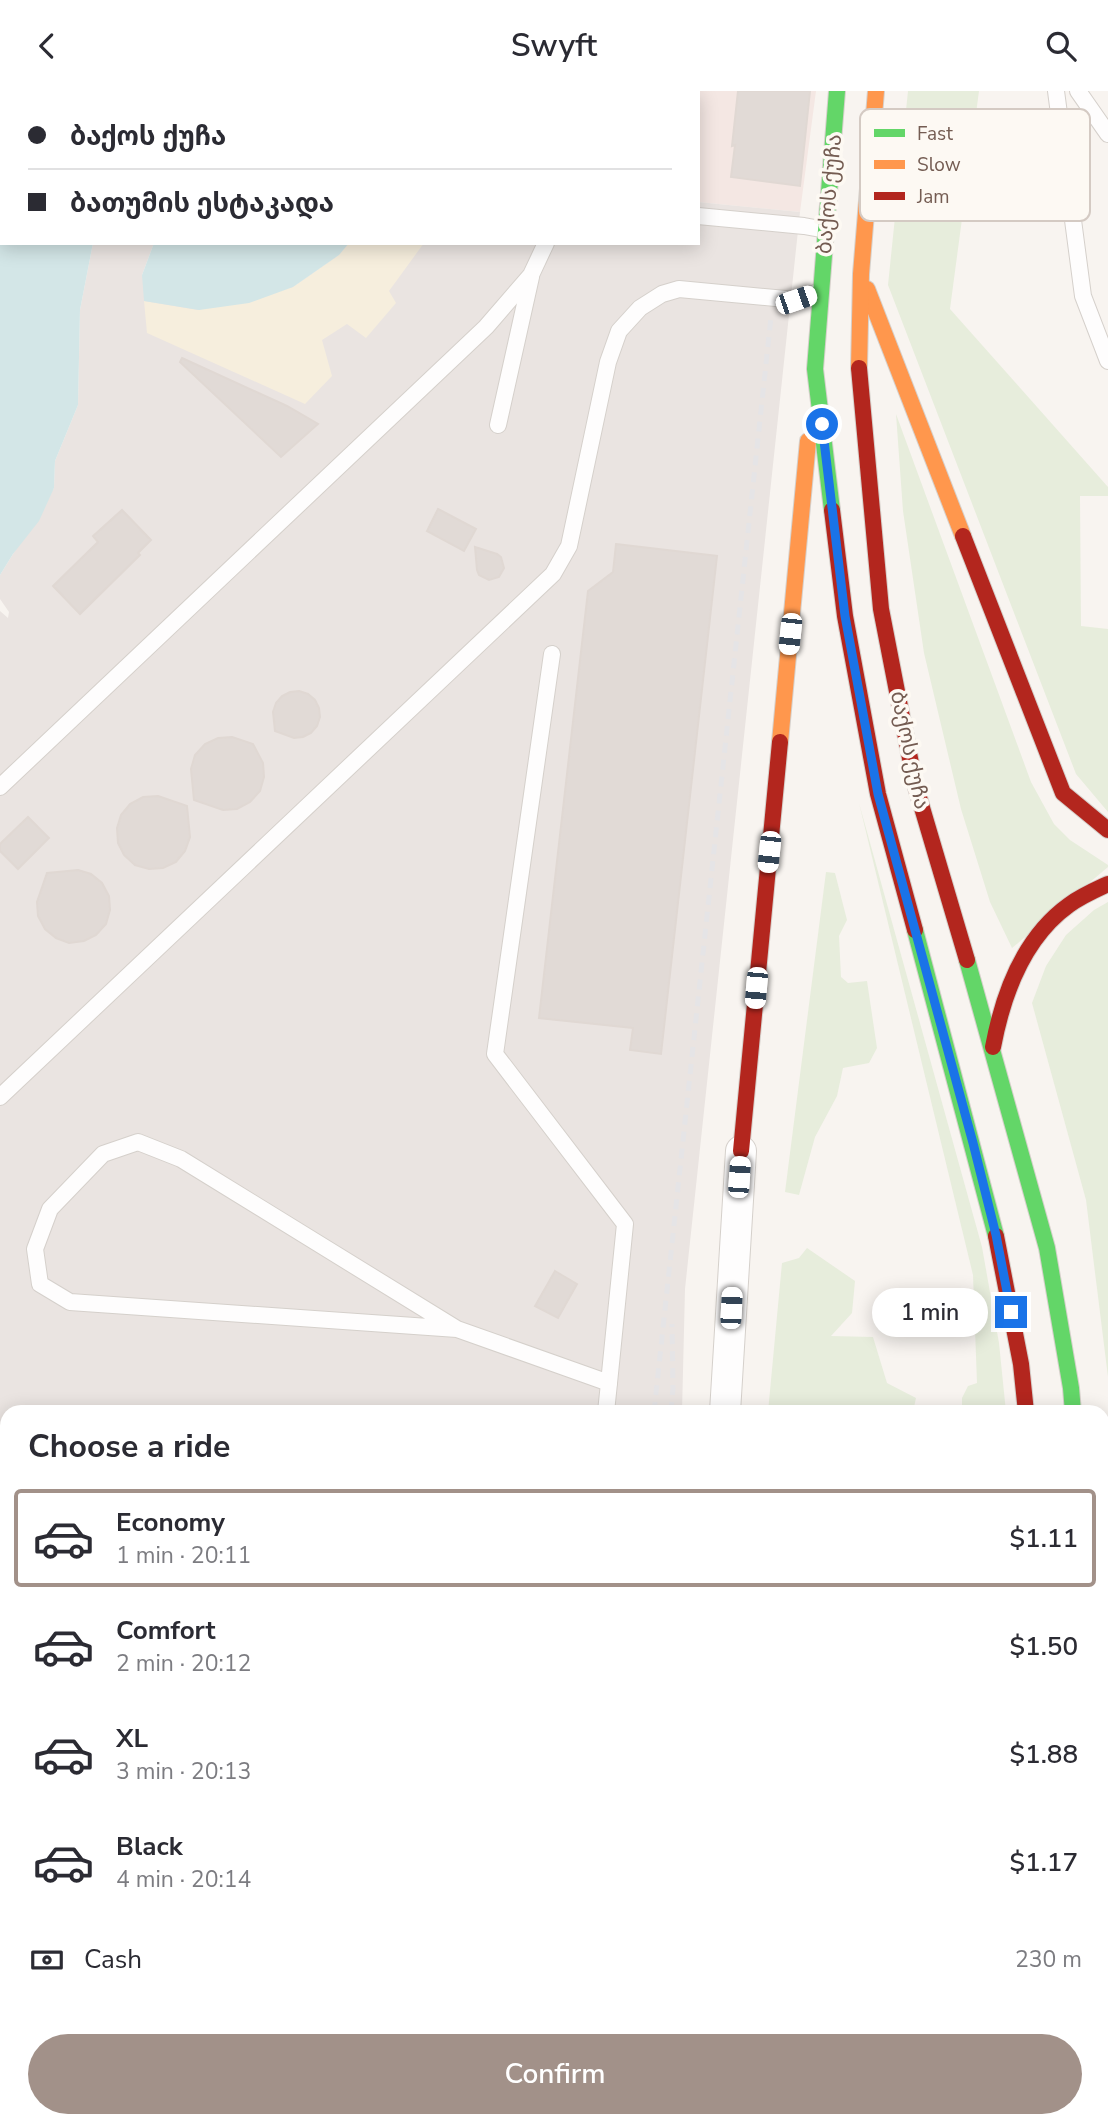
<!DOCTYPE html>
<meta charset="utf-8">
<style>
body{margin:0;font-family:"Nunito Sans","Noto Sans Georgian",sans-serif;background:#f7f7f7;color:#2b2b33;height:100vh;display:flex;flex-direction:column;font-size:26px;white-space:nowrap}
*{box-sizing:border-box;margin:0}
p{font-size:23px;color:#7c7c81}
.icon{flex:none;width:38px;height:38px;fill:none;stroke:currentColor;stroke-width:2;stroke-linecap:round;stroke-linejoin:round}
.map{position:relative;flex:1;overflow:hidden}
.side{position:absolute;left:0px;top:1314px;width:1110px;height:723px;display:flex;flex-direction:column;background:#fff;border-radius:21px 21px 0 0;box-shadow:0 4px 18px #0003}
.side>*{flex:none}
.banner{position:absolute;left:0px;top:0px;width:700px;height:154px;box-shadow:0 4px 18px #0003;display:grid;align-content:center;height:154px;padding:0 28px;background:#fff}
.end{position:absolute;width:32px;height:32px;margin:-16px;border:9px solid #1a73e8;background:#fff;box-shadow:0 0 0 4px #fff}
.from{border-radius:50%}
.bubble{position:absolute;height:49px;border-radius:24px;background:#fff;box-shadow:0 4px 18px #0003;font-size:23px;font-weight:600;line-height:49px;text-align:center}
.car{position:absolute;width:21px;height:42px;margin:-21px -10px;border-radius:9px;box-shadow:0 0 5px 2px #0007;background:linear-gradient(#fff 24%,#345 0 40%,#fff 0 76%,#345 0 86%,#fff 0)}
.banner b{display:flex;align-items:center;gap:24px;height:66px;font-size:26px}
.banner b+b{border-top:2px solid #e1e1e2}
.banner i{width:18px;height:18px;background:#2b2b33}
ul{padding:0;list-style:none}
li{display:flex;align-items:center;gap:21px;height:98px;margin:0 14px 10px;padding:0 14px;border:4px solid transparent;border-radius:7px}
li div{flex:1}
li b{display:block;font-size:26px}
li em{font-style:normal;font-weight:600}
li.active{border-color:#a29189}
li>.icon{width:63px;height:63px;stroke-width:1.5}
h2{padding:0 28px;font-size:32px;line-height:84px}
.pay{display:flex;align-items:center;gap:18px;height:77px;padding:0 28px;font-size:26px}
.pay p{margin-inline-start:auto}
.primary-button{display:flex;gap:14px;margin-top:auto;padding:14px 28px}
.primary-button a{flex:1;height:80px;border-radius:42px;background:#a29189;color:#fff;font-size:28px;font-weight:600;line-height:80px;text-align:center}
header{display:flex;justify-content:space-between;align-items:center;height:91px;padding:0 28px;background:#fff;font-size:32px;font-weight:600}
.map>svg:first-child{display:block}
.commercial{fill:#f4e7e3}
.industrial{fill:#eae4e1}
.green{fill:#e7eddc}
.sand{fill:#f6eedd}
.water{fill:#d3e6e7}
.building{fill:#e1dad6;stroke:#e0d8d3;stroke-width:2}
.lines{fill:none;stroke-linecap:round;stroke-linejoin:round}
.lane-casing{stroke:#d5d0cb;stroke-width:18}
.street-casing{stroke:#d5d0cb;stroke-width:32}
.fast-casing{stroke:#d6d0cb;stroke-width:18}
.slow-casing{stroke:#d6d0cb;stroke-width:18}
.jam-casing{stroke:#d6d0cb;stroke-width:18}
.lane{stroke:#fefdfd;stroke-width:16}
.street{stroke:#fefdfd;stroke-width:30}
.fast{stroke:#63d668;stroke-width:16}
.slow{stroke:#ff974d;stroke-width:16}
.jam{stroke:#b3261e;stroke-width:16}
.rail{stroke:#e5e4e6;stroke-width:5;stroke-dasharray:10 7;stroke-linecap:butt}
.route{stroke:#1a73e8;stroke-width:9}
.labels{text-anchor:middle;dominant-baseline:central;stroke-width:7;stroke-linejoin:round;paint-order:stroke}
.street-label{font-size:21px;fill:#745c52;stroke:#fdf9f3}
.key{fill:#fdf9f3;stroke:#d4cac3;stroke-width:2}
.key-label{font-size:19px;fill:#745c52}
</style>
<header><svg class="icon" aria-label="back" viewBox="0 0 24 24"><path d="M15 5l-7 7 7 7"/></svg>Swyft<svg class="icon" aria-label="search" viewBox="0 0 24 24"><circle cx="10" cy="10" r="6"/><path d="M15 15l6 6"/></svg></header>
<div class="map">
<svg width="1108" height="2036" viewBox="0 0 1108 2036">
<rect width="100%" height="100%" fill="#f8f4f0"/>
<!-- commercial -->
<polygon class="commercial" points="420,0 816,0 800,121 698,111 698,2 419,2"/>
<!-- industrial -->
<polygon class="industrial" points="698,111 800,121 685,1198 682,1321 7,1321 7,2030 948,2030 947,2036 0,2036 0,520 8,527 9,521 0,508 0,484 54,397 55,370 78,314 80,219 93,152 154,152 142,184 293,196 339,164 349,152 698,152"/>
<!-- green -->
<g class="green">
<polygon points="908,0 979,0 950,218 1108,396 1108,405 1080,405 1081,535 1108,538 1108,721 1076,683 888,194"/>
<polygon points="896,323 1031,691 1054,733 1070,749 1108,774 1108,776 1012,857 990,811 961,718 924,562 903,420"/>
<polygon points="859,712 982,1156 999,1252 1006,1321 962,1321 962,1307 968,1295 977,1292 973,1184"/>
<polygon points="826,781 835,782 847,829 839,845 841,886 848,892 867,890 877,957 869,972 843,977 837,1005 815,1046 799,1104 785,1101"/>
<polygon points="1108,811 1108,1286 1086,1109 1032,912 1046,875 1066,844 1094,819"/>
<polygon points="807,1157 855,1190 852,1222 831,1245 873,1246 887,1292 916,1307 913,1321 768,1321 782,1172 799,1167"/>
</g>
<!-- sand -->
<polygon class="sand" points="349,152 424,152 389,200 396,212 366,247 347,233 322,249 332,285 305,313 147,242 144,210 198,219 293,196 339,164"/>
<!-- water -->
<g class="water">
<polygon points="0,0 420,0 419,2 2,2 2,152 93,152 80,219 78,314 55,370 54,397 39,430 13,463 0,484"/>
<polygon points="154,152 349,152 339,164 293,196 249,212 199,219 144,210 142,184"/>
</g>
<!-- building -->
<g class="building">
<polygon points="738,0 810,0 800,95 731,86 735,54 732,55"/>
<polygon points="182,267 287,315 318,333 281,366 180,271"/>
<polygon points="438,418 476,438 464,460 427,440"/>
<polygon points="122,419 151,449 138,462 140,464 80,523 53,495 98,451 93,445"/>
<polygon points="616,453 717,465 661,963 630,959 633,937 539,927 588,500 613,481"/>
<polygon points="475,456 497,463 501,466 504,477 499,486 489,489 479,484 477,479"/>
<polygon points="299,600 308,603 315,609 319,617 320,626 317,635 311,642 303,646 294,647 275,640 273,621 276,612 282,605 290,601"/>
<polygon points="232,646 253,653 263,672 264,686 260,700 250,711 237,718 223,719 194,709 191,678 195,664 205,653 218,647"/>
<polygon points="158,705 187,715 190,746 185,760 176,771 163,777 149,778 135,774 124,764 118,752 117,737 121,724 130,713 143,706"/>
<polygon points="28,726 49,747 18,778 0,760 0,753"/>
<polygon points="78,779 91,783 102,792 109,805 110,819 106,833 96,844 84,850 69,852 56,847 45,838 38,825 37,811 47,782"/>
<polygon points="555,1180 577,1193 558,1227 535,1215"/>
</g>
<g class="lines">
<defs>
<g id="lane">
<polyline points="1056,0 1083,205 1108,270"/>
<polyline points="1078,0 1108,43"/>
<polyline points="572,2 573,0"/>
<polyline points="698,125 804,135 826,139"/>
<polyline points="498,334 531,186"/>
<polyline points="552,563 495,963 625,1133 609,1292"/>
<polyline points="0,696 486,236 531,184 546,152"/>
<polyline points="0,1006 553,483 569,455 608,271 619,240 640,217 662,203 679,198 796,209 821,200"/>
<polyline points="457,1238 181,1068 138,1051 103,1063 50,1118 35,1158 40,1193 70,1211 457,1238 609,1292 606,1321"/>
<polyline points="0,1696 7,1696"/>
<polyline points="0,1817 7,1817"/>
<polyline points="0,1933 7,1933"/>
<polyline points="625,2030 637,2036"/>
<polyline points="349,2036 352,2030"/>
<polyline points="588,2036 590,2030"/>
<polyline points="701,2036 706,2030"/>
</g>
<g id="street">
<polyline points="725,1321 741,1060"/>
<polyline points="1102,1781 1108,1778"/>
<polyline points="1102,1888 1108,1886"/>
<polyline points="1102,1975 1108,1958"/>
<polyline points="927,2036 929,2030"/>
<polyline points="1085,2036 1087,2030"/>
</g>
<g id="fast">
<polyline points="832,419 815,278 837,0"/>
<polyline points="915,839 996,1145"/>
<polyline points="967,869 1047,1157 1071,1297 1073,1321"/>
</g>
<g id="slow">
<polyline points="867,198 963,445"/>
<polyline points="859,277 861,183 876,0"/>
<polyline points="780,651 808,350"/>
</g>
<g id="jam">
<polyline points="859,277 881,518 915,693 967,869"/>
<polyline points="832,419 845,525 878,703 915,839"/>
<polyline points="963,445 1063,702 1108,739"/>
<path d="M993 956C1003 903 1023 847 1069 814 1081 805 1095 799 1108 793"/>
<polyline points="741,1060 780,651"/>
<polyline points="996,1145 1021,1273 1026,1321"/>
<polyline points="980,2036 981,2030"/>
<polyline points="1023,2036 1024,2030"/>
</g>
</defs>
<!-- lane casing -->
<use href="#lane" class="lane-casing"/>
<!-- street casing -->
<use href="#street" class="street-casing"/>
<!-- fast casing -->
<use href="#fast" class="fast-casing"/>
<!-- slow casing -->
<use href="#slow" class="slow-casing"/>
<!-- jam casing -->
<use href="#jam" class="jam-casing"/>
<!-- lane -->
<use href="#lane" class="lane"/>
<!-- street -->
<use href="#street" class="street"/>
<!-- fast -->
<use href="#fast" class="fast"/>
<!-- slow -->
<use href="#slow" class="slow"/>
<!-- jam -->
<use href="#jam" class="jam"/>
<!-- rail -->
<g class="rail">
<polyline points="654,1321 771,226"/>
<polyline points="671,1321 673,1297 672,1233"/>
<polyline points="1102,1830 1108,1828"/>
<polyline points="650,2030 650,2036"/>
<polyline points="423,2036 434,2030"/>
<polyline points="573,2036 575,2030"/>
<polyline points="600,2036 602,2030"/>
<polyline points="778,2036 785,2030"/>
</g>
</g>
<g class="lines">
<!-- route -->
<polyline class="route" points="822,333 845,525 878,703 973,1052 996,1144 1011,1221"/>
</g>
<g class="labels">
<!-- street labels -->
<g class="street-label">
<text transform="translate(829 103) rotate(-85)">ბაქოს ქუჩა</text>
<text transform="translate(910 659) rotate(78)">ბაქოს ქუჩა</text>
</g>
</g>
<!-- legend -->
<rect x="860" y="18" width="230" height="112" rx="10" class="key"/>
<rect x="874" y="38" width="31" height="8" fill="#63d668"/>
<rect x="874" y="69" width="31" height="9" fill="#ff974d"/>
<rect x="874" y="101" width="31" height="8" fill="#b3261e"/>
<g class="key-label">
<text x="917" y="49">Fast</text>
<text x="917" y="80">Slow</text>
<text x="917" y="112">Jam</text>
</g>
</svg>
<i class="end from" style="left:822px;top:333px"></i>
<i class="end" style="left:1011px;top:1221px"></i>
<div class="bubble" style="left:872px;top:1197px;width:116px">1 min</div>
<i class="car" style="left:796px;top:209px;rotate:71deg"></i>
<i class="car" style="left:790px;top:543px;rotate:186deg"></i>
<i class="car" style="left:769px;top:761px;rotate:186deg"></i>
<i class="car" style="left:756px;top:897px;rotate:185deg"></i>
<i class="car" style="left:739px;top:1086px;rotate:4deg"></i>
<i class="car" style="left:731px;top:1217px;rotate:3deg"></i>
<div class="banner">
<b><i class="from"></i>ბაქოს ქუჩა</b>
<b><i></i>ბათუმის ესტაკადა</b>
</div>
<section class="side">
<h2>Choose a ride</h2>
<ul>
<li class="active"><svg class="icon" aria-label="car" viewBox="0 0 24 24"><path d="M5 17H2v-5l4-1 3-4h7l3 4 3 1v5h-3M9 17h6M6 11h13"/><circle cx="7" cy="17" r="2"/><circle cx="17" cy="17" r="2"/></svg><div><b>Economy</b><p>1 min · 20:11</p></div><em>$1.11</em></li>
<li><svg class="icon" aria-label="car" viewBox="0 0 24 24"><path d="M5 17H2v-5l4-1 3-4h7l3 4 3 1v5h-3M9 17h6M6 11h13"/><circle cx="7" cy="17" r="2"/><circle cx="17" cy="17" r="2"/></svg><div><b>Comfort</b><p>2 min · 20:12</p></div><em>$1.50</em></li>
<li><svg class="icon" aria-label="car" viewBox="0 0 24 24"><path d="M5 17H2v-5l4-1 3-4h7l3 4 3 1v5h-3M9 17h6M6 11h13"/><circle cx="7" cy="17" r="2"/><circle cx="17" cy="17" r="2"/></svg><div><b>XL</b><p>3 min · 20:13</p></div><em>$1.88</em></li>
<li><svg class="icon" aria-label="car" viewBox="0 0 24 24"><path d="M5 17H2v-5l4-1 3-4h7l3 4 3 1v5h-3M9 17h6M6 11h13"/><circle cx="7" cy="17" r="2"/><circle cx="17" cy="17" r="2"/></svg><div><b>Black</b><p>4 min · 20:14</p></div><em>$1.17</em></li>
</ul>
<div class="pay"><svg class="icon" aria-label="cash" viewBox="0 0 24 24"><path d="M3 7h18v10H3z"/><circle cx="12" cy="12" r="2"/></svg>Cash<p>230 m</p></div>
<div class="primary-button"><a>Confirm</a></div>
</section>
</div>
